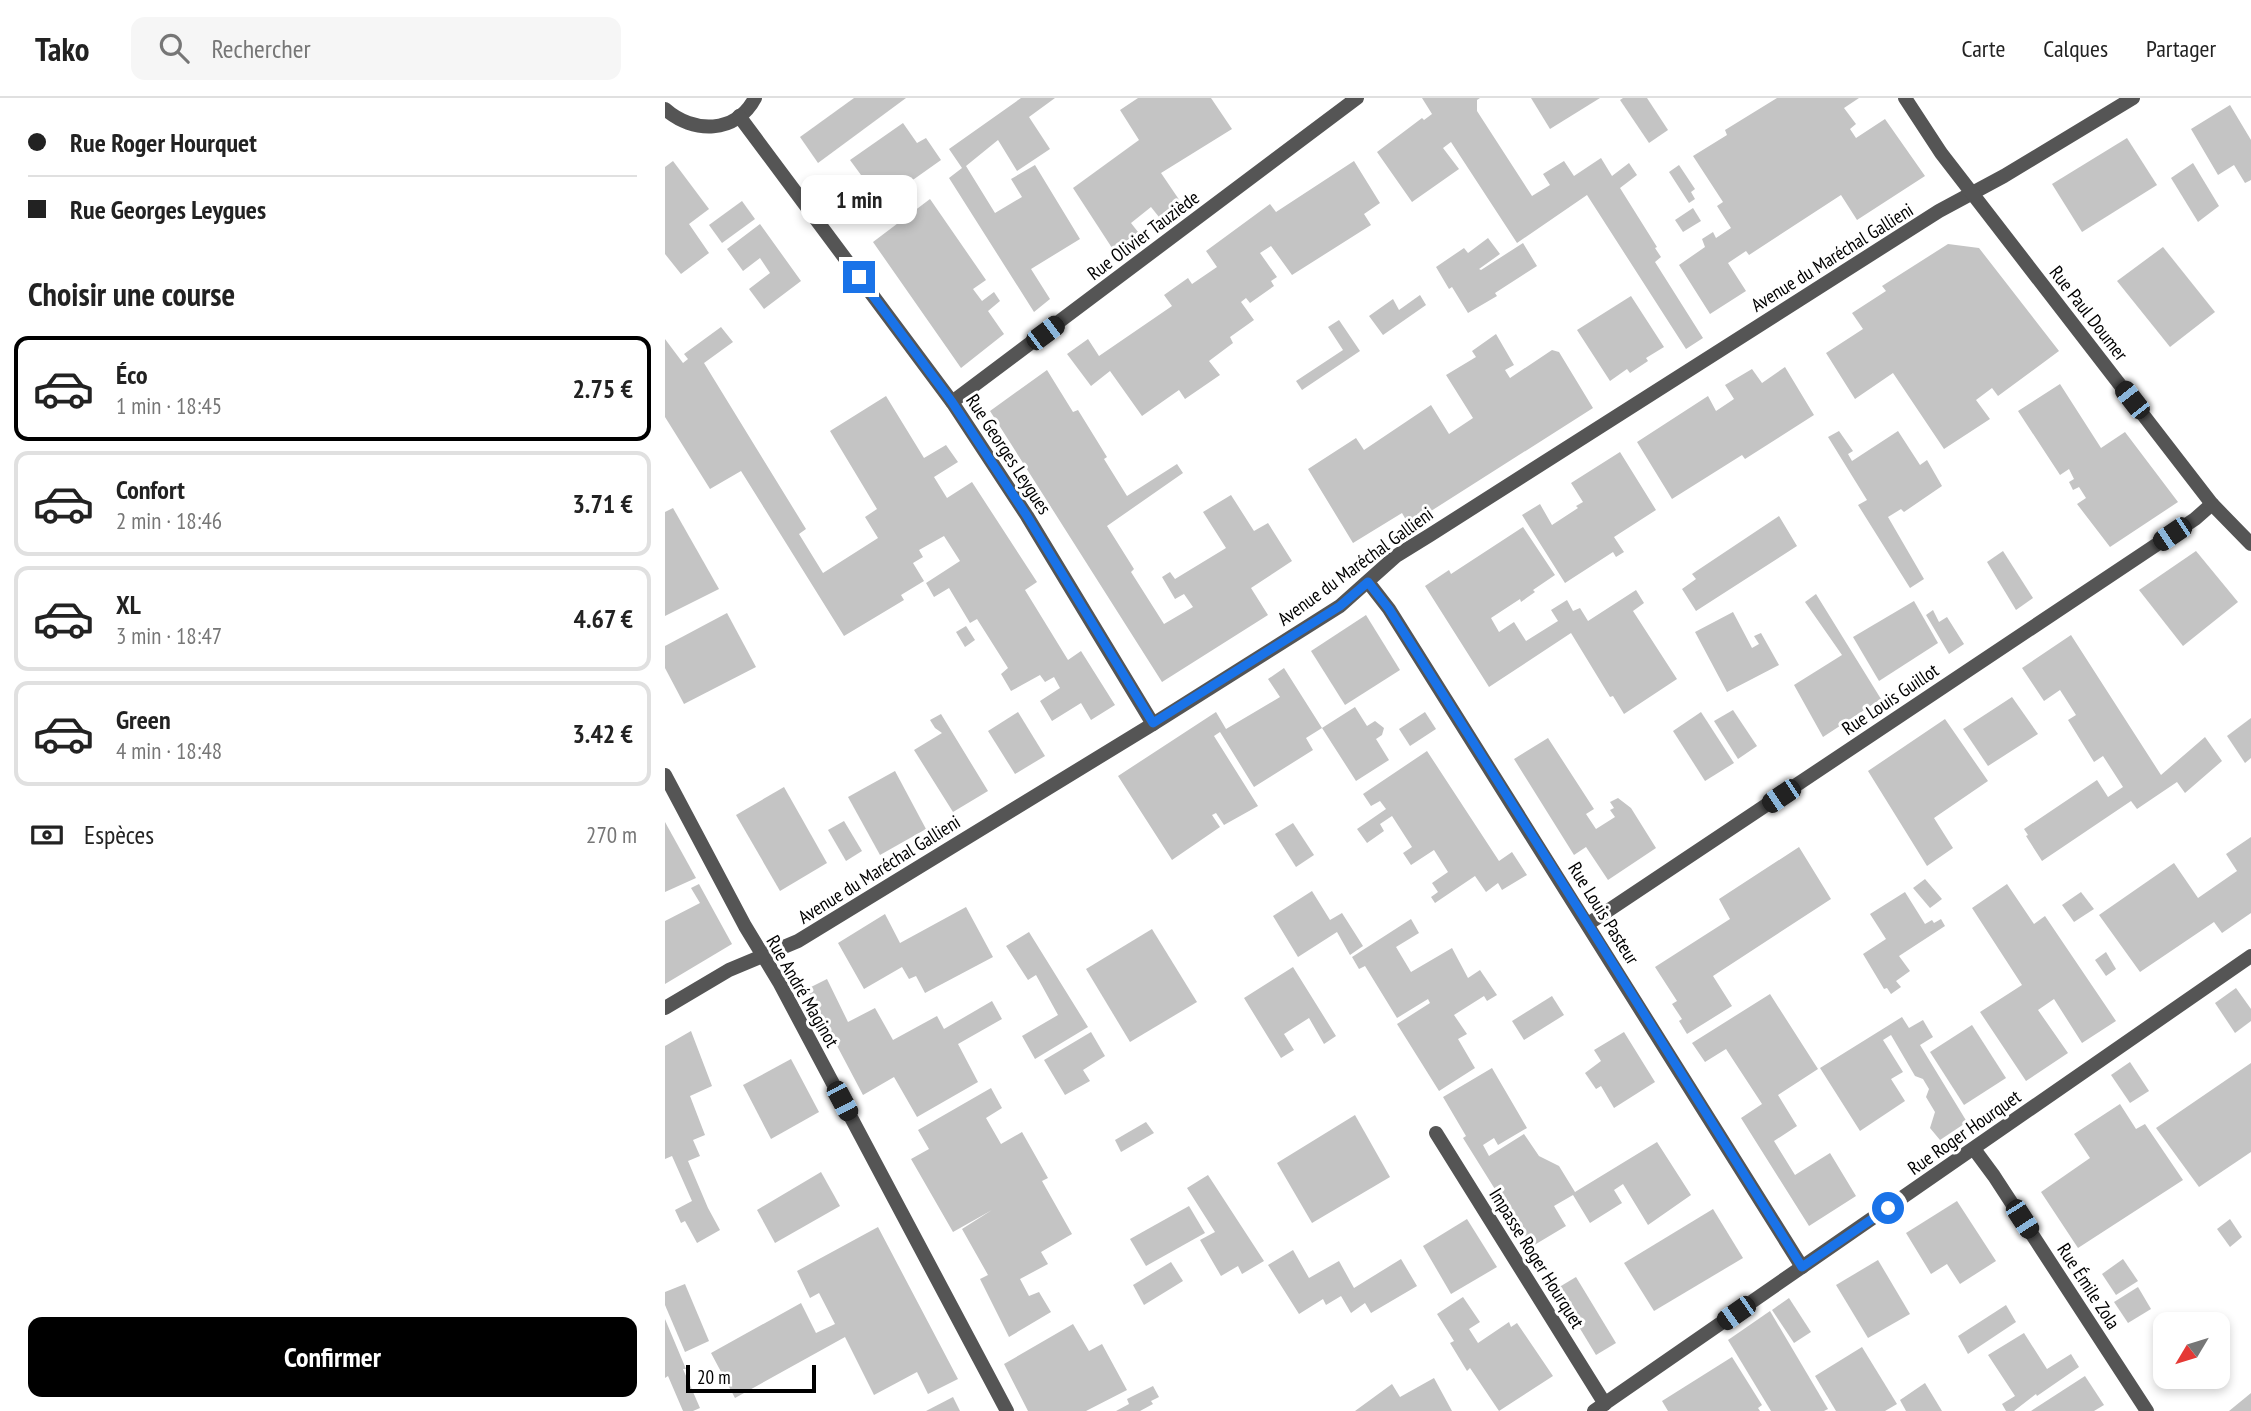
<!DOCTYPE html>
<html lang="fr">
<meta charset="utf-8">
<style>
body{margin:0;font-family:"PT Sans Narrow",sans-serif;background:#f6f6f6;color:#222;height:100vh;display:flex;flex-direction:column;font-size:26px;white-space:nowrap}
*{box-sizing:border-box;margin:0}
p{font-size:23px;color:#767676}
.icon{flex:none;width:38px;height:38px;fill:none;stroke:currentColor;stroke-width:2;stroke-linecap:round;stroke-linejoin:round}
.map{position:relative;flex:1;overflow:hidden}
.drawer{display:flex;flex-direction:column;background:#fff;width:665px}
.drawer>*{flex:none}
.top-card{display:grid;align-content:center;height:154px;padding:0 28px;background:#fff}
.needle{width:46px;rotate:232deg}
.controls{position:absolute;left:1488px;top:1214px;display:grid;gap:14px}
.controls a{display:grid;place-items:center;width:77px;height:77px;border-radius:14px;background:#fff;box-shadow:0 4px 10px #0003;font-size:35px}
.scale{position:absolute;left:21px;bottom:18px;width:130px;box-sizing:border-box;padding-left:7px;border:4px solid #000;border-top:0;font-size:19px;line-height:24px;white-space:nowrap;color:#000;-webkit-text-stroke:5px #fff;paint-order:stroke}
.end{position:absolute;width:32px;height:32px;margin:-16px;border:9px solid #1a73e8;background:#fff;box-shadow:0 0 0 4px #fff}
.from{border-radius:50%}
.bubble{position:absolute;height:49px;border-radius:14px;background:#fff;box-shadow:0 4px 10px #0003;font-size:23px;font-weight:800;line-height:49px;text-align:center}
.car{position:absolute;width:21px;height:42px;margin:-21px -10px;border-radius:9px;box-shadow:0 0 5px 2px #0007;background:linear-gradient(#222 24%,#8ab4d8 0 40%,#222 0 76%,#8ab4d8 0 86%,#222 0)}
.top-card b{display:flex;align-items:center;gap:24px;height:66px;font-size:26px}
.top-card b+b{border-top:2px solid #e0e0e0}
.top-card i{width:18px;height:18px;background:#222}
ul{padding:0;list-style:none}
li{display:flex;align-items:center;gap:21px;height:105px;margin:0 14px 10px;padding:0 14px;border:4px solid #e0e0e0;border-radius:14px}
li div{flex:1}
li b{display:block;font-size:26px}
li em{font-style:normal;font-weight:800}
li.active{border-color:#000}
li>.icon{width:63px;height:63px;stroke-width:1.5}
h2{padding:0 28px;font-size:32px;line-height:84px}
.pay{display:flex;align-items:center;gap:18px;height:77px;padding:0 28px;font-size:26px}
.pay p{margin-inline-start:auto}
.action{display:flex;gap:14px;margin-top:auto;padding:14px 28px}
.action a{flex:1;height:80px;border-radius:14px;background:#000;color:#fff;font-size:28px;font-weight:800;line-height:80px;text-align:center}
header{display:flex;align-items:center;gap:42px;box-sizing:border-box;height:98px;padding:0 35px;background:#fff;border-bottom:2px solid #e0e0e0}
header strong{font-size:33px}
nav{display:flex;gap:38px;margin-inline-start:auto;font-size:24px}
.search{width:490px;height:63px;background:#f6f6f6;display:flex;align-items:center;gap:18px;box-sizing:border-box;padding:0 24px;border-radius:14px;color:#767676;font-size:26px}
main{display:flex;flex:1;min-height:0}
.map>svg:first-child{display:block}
.building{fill:#c4c4c4}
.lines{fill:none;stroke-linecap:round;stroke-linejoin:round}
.minor{stroke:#555;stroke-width:14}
.tertiary{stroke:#555;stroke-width:14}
.route{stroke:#1a73e8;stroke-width:9}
.labels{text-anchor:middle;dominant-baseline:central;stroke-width:6;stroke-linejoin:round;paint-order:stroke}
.street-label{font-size:19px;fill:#000;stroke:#fff}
</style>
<header>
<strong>Tako</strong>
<div class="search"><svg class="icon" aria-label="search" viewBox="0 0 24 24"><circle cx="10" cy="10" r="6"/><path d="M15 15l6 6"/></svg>Rechercher</div>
<nav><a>Carte</a><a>Calques</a><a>Partager</a></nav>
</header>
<main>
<section class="drawer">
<div class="top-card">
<b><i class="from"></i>Rue Roger Hourquet</b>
<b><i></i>Rue Georges Leygues</b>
</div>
<h2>Choisir une course</h2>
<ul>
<li class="active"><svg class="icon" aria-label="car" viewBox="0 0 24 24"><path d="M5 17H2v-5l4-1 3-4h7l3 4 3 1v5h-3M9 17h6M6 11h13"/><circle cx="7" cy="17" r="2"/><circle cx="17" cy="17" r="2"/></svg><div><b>Éco</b><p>1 min · 18:45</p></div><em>2.75 €</em></li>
<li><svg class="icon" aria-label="car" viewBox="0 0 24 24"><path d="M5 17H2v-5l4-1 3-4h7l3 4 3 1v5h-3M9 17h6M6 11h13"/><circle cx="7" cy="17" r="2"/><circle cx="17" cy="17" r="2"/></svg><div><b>Confort</b><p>2 min · 18:46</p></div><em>3.71 €</em></li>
<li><svg class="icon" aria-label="car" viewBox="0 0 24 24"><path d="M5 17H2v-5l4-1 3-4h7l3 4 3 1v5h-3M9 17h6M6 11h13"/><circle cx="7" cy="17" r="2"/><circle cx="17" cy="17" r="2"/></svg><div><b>XL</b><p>3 min · 18:47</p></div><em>4.67 €</em></li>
<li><svg class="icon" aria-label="car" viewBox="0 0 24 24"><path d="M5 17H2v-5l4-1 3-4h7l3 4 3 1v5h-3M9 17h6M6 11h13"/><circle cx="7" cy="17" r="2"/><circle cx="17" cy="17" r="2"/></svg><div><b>Green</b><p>4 min · 18:48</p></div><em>3.42 €</em></li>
</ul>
<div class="pay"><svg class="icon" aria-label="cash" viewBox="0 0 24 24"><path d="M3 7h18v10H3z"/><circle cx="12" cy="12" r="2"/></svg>Espèces<p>270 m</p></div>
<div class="action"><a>Confirmer</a></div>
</section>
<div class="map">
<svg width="1586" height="1313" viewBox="0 0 1586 1313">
<rect width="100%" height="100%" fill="#fff"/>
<!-- building -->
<g class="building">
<polygon points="189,0 241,0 153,65 135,39"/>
<polygon points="356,0 390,0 364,19 385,51 352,73 333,42 301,68 330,115 357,99 346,81 370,67 415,141 366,171 385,201 369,214 284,80 297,70 284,51"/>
<polygon points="473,0 546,0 567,31 496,75 515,103 494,119 486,109 466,125 473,134 449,153 408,90 474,42 455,12"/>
<polygon points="757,0 815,0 812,2 812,13 867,98 885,87 878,76 899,63 909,78 936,60 947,78 964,65 972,77 955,90 992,149 990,150 996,159 990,164 1038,240 1021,251 922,97 852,145 786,44 778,50 794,71 747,104 712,54 757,20 759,22 767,16"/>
<polygon points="866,0 935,0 885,31"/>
<polygon points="958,0 982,0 1003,32 984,45 955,2"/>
<polygon points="1112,0 1194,0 1179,10 1191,26 1185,31 1191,40 1220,21 1260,78 1192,122 1176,97 1084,157 1081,153 1063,165 1081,193 1045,216 1014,167 1040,149 1037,141 1048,134 1051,140 1066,130 1052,108 1058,104 1028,58 1062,37 1060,32"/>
<polygon points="1565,7 1586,42 1586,82 1580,85 1569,67 1553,77 1526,31"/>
<polygon points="238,25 252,45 261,40 276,62 221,101 212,89 207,92 185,62"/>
<polygon points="1462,40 1492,87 1417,134 1387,86"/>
<polygon points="8,63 44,111 24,126 44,155 16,176 0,156 0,69"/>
<polygon points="689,63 715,105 699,116 706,127 627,177 606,148 595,155 612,179 606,183 609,188 585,205 581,200 576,204 589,222 565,239 568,245 544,263 555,277 520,301 514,292 477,318 445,273 426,288 402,256 423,241 434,258 507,208 499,197 523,180 527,186 552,169 541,153 605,106 611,114"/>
<polygon points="1528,65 1554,108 1533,124 1506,80"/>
<polygon points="1014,67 1030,91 1026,94 1030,101 1024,105 1004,74"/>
<polygon points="265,101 321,182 308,191 317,203 329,194 335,203 323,213 339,236 296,270 208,144"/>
<polygon points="77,103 90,121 57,145 44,127"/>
<polygon points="1028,110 1036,123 1018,134 1010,122"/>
<polygon points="95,126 136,183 99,211 84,191 105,175 95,160 78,173 62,151"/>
<polygon points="823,140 835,156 814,171 816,172 858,145 872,168 830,195 832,198 803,215 787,189 784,191 771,169 799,150 803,155"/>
<polygon points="1283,146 1314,150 1394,253 1333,298 1327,290 1311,302 1325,321 1279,351 1228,275 1190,301 1161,255 1198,231 1187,215 1221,193 1217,188"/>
<polygon points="1498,149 1550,214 1505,249 1452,183"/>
<polygon points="755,197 761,207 718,237 704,218 728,201 734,212"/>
<polygon points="966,198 999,249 981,260 983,263 965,275 962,271 945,283 912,232"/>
<polygon points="674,222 695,253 637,292 631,283 678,252 663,229"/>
<polygon points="56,229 68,244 39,265 141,431 134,436 158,475 213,440 200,419 212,411 165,333 221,298 259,360 281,347 293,364 269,379 282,400 307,384 372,484 360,492 403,562 416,553 450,607 426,622 416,605 387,623 375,603 395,590 389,579 380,584 375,577 346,593 336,576 343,570 312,521 305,525 284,490 269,499 261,485 295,463 279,438 254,452 258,459 248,465 259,483 236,497 239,502 179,538 76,373 45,391 0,319 0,241 18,265 23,261 19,256"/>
<polygon points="831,236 849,267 840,272 845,280 887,252 894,254 928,310 744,427 737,415 688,445 643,371 691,340 699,352 766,307 784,336 808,320 781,277 811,259 807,253"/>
<polygon points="1120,269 1149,317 1080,361 1077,357 1007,401 972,344 1043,298 1051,313 1069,301 1060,287 1087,271 1097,285"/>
<polygon points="382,272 408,314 413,312 442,359 439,361 462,398 512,366 518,375 442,428 469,471 466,474 499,526 528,509 519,496 510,501 497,479 505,474 510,481 561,450 538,414 566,397 589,433 603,425 627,463 586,490 603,517 497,584 325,313"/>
<polygon points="1395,286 1436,350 1460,334 1513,404 1445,449 1412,406 1421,400 1414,389 1408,392 1404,384 1409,381 1404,371 1395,377 1353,313"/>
<polygon points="1174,333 1188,353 1183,356 1187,363 1233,333 1255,367 1262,362 1277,388 1239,414 1236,411 1223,419 1259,481 1245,490 1193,407 1202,402 1163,339"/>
<polygon points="955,354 991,412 949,439 959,454 951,459 948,454 900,485 857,417 875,406 887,427 913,410 911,408 918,404 906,385"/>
<polygon points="8,410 54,491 0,518 0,414"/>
<polygon points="1114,418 1132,448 1031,513 1017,491 1031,481 1027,476"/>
<polygon points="858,429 890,477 868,492 870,494 856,504 855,501 826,520 834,534 849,524 861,543 893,523 886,512 902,502 908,513 915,510 923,523 971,492 979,505 968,513 1012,581 959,616 948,598 945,599 906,535 824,589 760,488 784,472 786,476"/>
<polygon points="1338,453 1368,500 1351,512 1322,464"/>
<polygon points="1531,453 1573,504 1518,548 1474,492"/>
<polygon points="1151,496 1216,601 1158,639 1129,587 1177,557 1140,504"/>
<polygon points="1249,503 1273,545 1214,583 1188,539"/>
<polygon points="1268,512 1274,524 1282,519 1299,546 1284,556 1261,517"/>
<polygon points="1068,514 1087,550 1094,546 1089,538 1096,535 1114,567 1062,594 1030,534"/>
<polygon points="62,515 91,569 19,606 0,570 0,548"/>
<polygon points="701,517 735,572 680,607 646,553"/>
<polygon points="301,528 310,542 300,549 291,534"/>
<polygon points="1406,537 1496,677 1540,639 1557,663 1520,695 1512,684 1472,711 1466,703 1377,763 1361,738 1363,737 1359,731 1432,682 1443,699 1458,689 1438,658 1429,664 1403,622 1411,617 1395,592 1379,603 1357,570"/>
<polygon points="619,570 657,630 641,640 648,652 589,689 555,634 549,638 593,708 559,727 551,715 547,717 555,729 507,762 453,678 551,614 561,631 615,599 603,581"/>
<polygon points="1347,599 1373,636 1323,668 1298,631"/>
<polygon points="690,609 702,628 710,623 719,630 717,637 711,641 724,662 691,683 657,630"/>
<polygon points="1068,612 1092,648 1073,661 1049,623"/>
<polygon points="353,614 380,658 350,676 323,633"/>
<polygon points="760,614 771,631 745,648 734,631"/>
<polygon points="1036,614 1069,665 1040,683 1008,633"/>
<polygon points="276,616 323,693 288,714 249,652 277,635 270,630 265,622"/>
<polygon points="1586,620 1586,660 1580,665 1562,638"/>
<polygon points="1280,621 1323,683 1269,720 1288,750 1262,768 1203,673"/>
<polygon points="883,640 929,711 921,716 931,731 950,719 945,712 949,710 945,704 953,700 966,710 991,750 943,782 921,749 909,757 849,661"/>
<polygon points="762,653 834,763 847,754 862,777 837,792 833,785 821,794 810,778 770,805 766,799 773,794 767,785 783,774 769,752 746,767 738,755 747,749 727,718 715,726 719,733 702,745 692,731 721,711 715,703 706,708 698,696"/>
<polygon points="230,673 261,731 215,757 183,699"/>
<polygon points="119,689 162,765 115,793 71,717"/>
<polygon points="179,723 197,753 181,763 163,732"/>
<polygon points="0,724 31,780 0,794"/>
<polygon points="628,725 649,757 631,769 610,736"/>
<polygon points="1586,739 1586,815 1557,835 1549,824 1475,874 1434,817 1509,765 1533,800 1572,773 1561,756"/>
<polygon points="1134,749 1166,801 1048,878 1067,908 1022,936 1014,923 1017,921 1007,906 1012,903 990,869 1065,821 1054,801"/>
<polygon points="1260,781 1277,801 1265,810 1248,790"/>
<polygon points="34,786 67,846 0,886 0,823 35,805 26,790"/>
<polygon points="1342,786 1369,826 1380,818 1451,923 1417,945 1389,901 1373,912 1403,955 1361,983 1315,914 1357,887 1307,810"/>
<polygon points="647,793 665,822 677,815 698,848 685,857 672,834 633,859 608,818"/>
<polygon points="1240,794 1260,826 1267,822 1269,825 1276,821 1280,828 1234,858 1245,873 1231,883 1236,889 1226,896 1222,890 1219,891 1198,856 1221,841 1205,816"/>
<polygon points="1416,794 1429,811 1409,824 1397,807"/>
<polygon points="301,809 328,859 260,895 251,878 244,881 237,869 199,891 173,845 220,816 235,845"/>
<polygon points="746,821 754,835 731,849 746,874 787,850 803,880 815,872 832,897 822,903 819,898 789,917 802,936 793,941 810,970 774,993 732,926 765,905 763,901 732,920 700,868 694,871 687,859"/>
<polygon points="487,831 532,904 465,944 421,871"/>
<polygon points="364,834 423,929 370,961 357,938 393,917 371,877 363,882 341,848"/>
<polygon points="1441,854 1451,871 1441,878 1430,862"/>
<polygon points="628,869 671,938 659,946 644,920 619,936 629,952 616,960 579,900"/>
<polygon points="162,881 183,924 210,910 228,942 272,918 279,931 327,903 337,921 293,946 313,984 252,1019 229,979 198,997 142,891"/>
<polygon points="1571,890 1586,911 1586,923 1570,935 1550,905"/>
<polygon points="1105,896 1153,971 1113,997 1132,1028 1109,1043 1130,1077 1165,1055 1191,1098 1144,1128 1076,1020 1097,1006 1061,951 1040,964 1027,945"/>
<polygon points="887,898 899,917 859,942 847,923"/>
<polygon points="1237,919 1244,930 1258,922 1268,939 1255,947 1302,1024 1275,1042 1265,1030 1270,1014 1261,999 1264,991 1258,981 1250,978 1226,937 1218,942 1238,974 1226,981 1240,1003 1195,1033 1155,970"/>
<polygon points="1307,927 1341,980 1299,1007 1265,954"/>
<polygon points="26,933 47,988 25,998 40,1037 28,1042 35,1058 23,1063 43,1110 55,1132 32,1145 20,1123 16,1125 10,1112 27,1103 7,1058 0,1061 0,948"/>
<polygon points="426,934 440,958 418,972 425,983 400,997 379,962"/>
<polygon points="959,934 990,984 949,1010 936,988 931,991 920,975 936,963 929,952"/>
<polygon points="126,961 154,1014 106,1041 78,987"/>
<polygon points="1465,964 1484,993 1465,1005 1446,977"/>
<polygon points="1586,965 1586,1054 1534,1089 1491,1030"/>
<polygon points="827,970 862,1030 833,1047 829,1040 818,1047 824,1058 859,1036 874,1058 894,1068 910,1094 992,1044 1026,1097 983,1127 958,1086 949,1092 957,1105 925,1125 908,1097 889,1108 901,1128 866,1149 798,1040 801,1038 778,999"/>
<polygon points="326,990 337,1010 321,1020 336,1046 357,1034 383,1080 377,1083 407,1136 376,1154 383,1166 355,1181 364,1198 374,1194 386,1214 344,1239 315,1181 323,1177 297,1131 327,1112 288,1134 246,1061 264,1051 253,1032"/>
<polygon points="1455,1006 1471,1031 1480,1026 1518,1082 1413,1150 1376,1094 1425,1060 1409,1036"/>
<polygon points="690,1017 725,1079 647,1125 612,1065"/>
<polygon points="481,1024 489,1035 456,1054 450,1042"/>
<polygon points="156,1074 175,1108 110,1145 92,1112"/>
<polygon points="543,1077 599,1163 577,1176 573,1168 556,1178 535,1142 550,1134 522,1090"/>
<polygon points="1292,1103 1331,1163 1295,1186 1282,1166 1266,1176 1241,1135"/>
<polygon points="524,1108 540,1135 481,1168 465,1141"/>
<polygon points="1048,1111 1078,1160 989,1213 959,1165"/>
<polygon points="802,1121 832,1169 786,1196 758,1148"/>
<polygon points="1565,1121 1577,1139 1565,1149 1552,1131"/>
<polygon points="213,1129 293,1281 263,1296 252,1274 209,1297 180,1239 70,1300 46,1255 136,1205 151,1235 170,1226 154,1195 145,1200 132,1173"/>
<polygon points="628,1152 644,1180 674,1163 689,1190 736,1161 752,1188 706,1215 700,1205 686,1215 676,1198 661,1207 658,1201 634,1216 603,1167"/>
<polygon points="1458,1161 1473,1183 1451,1197 1437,1176"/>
<polygon points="1213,1162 1245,1216 1203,1240 1171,1187"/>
<polygon points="506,1164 518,1183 479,1207 468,1187"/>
<polygon points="911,1179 951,1245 931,1257 891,1191"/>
<polygon points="20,1186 44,1243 20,1254 0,1207 0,1194"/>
<polygon points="1473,1189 1486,1211 1463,1225 1449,1204"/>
<polygon points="798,1199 815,1224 804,1231 813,1245 844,1224 846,1229 852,1225 888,1278 834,1313 805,1270 802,1273 785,1245 789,1243 772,1216"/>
<polygon points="1124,1200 1146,1234 1129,1245 1107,1212"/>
<polygon points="1341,1207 1351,1224 1303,1256 1293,1238"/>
<polygon points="1105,1213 1163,1311 1159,1313 1106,1313 1063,1242"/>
<polygon points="0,1221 21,1271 18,1271 35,1310 28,1313 18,1313 3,1278 0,1280"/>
<polygon points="408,1226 424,1253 437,1246 462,1292 421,1313 363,1313 339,1266"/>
<polygon points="1359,1235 1382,1271 1406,1256 1414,1269 1372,1298 1371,1296 1349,1313 1341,1313 1337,1306 1350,1298 1323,1257"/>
<polygon points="1197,1249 1232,1306 1220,1313 1171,1313 1150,1278"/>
<polygon points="1067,1259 1097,1307 1093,1310 1095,1313 1003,1313 997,1303"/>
<polygon points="1420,1278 1439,1307 1429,1313 1366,1313"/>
<polygon points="769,1280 787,1313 690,1313 727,1286 735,1299"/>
<polygon points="1260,1285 1277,1313 1241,1313 1235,1302"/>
<polygon points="488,1288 494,1299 486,1303 488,1306 475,1313 451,1313 464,1306 462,1301"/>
<polygon points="1586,1295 1586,1313 1564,1313"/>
<polygon points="288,1299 295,1313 261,1313"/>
</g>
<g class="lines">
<!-- minor -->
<g class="minor">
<path d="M0 11C28 36 71 36 90 0"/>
<polyline points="74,18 287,304 362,418 488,626"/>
<polyline points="287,304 692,0"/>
<polyline points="703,484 724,511 1137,1169"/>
<polyline points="0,677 80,828 114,884 342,1313"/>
<polyline points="923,826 1530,421 1547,406"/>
<polyline points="0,910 64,872 133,843 488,626 675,508 731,458 765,437 1274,113 1339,78 1468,0"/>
<polyline points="771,1035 940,1306"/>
<polyline points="1309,1051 1329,1078 1482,1313"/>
<polyline points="929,1313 1586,858"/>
</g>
<!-- tertiary -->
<polyline class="tertiary" points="1240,0 1276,55 1547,406 1586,446"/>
</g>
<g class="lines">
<!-- route -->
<polyline class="route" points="194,179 287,304 362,418 488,625 675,508 703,484 724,511 923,826 1137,1169 1223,1110"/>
</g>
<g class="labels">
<!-- street labels -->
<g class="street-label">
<text transform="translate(478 137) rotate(-37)">Rue Olivier Tauziède</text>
<text transform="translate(1167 159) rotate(-32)">Avenue du Maréchal Gallieni</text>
<text transform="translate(1424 215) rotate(52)">Rue Paul Doumer</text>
<text transform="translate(344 356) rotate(57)">Rue Georges Leygues</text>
<text transform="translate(690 468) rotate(-36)">Avenue du Maréchal Gallieni</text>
<text transform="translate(1225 601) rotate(-34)">Rue Louis Guillot</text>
<text transform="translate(214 771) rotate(-32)">Avenue du Maréchal Gallieni</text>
<text transform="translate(939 815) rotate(58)">Rue Louis Pasteur</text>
<text transform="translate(138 893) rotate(60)">Rue André Maginot</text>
<text transform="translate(1299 1034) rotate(-35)">Rue Roger Hourquet</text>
<text transform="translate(872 1160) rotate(58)">Impasse Roger Hourquet</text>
<text transform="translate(1424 1188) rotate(57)">Rue Émile Zola</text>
</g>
</g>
</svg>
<div class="controls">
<a><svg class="needle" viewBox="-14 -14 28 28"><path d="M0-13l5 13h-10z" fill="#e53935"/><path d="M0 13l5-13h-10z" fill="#767676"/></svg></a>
</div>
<div class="scale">20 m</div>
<i class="end from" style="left:1223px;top:1110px"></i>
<i class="end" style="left:194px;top:179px"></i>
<div class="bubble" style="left:136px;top:77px;width:116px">1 min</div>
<i class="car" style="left:380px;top:235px;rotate:53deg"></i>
<i class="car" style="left:1467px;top:302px;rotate:322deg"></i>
<i class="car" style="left:1507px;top:436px;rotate:236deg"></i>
<i class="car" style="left:1116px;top:698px;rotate:236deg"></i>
<i class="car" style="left:177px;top:1003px;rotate:152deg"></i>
<i class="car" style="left:1357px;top:1121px;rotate:147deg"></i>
<i class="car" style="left:1071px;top:1215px;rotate:235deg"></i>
</div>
</main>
